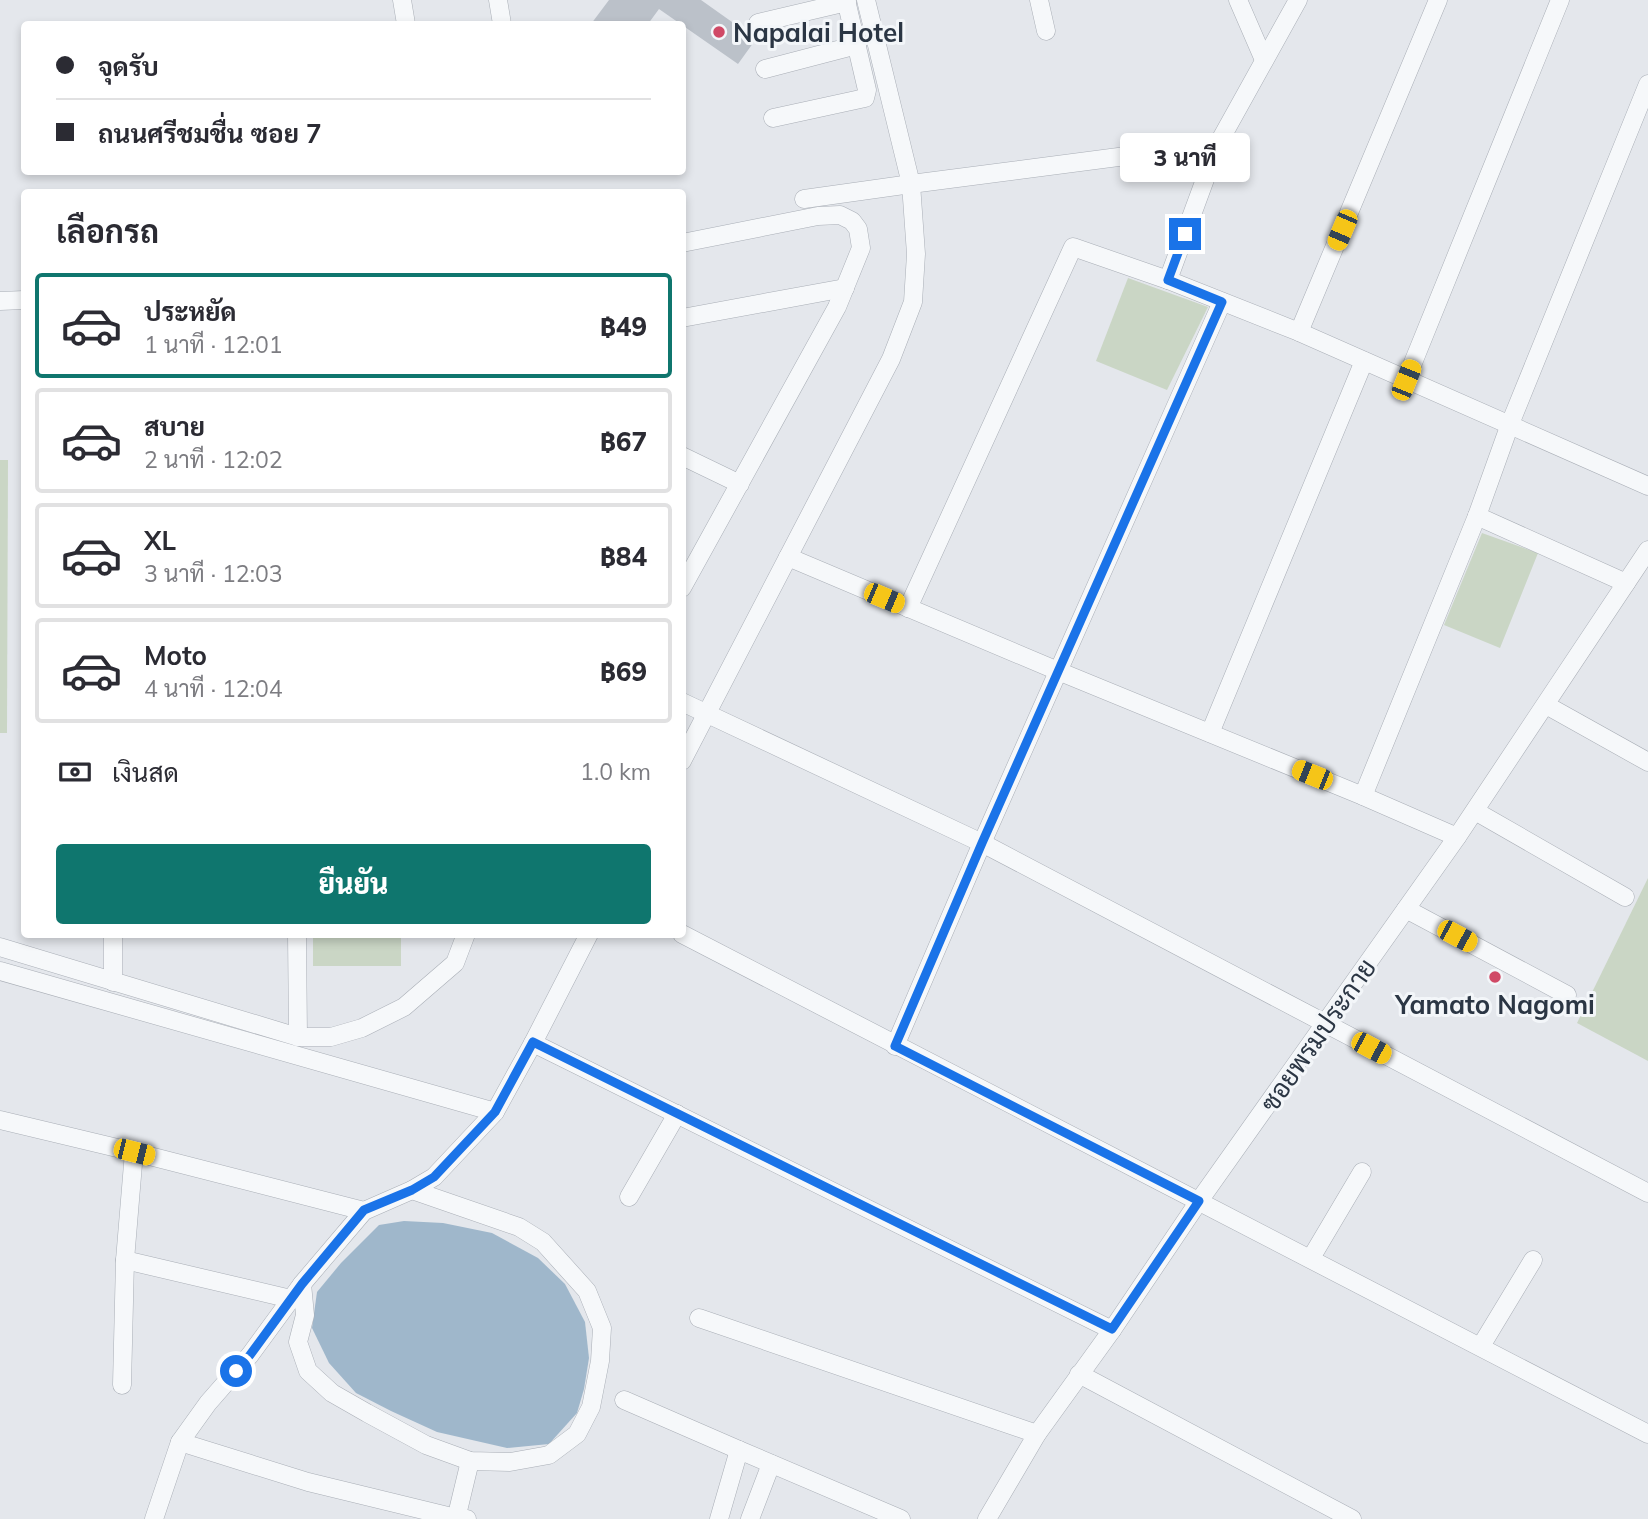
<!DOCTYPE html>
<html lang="th">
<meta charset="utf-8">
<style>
body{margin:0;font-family:Mulish,Sarabun,sans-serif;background:#f7f7f7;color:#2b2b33;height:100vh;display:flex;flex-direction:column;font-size:26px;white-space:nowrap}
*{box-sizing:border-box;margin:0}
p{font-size:23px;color:#7c7c81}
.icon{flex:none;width:38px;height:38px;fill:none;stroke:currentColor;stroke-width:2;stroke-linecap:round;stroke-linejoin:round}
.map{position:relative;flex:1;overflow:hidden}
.drawer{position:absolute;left:21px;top:189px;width:665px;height:749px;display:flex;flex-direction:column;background:#fff;border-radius:7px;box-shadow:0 4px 10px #0003}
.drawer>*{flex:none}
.top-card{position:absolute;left:21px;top:21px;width:665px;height:154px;border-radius:7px;box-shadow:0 4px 10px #0003;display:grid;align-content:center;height:154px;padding:0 35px;background:#fff}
.end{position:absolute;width:32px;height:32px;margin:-16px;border:9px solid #1a73e8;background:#fff;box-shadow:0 0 0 4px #fff}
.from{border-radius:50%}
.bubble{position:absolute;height:49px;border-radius:7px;background:#fff;box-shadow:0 4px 10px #0003;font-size:23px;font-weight:800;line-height:49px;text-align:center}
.car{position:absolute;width:21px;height:42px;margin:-21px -10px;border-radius:9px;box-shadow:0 0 5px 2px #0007;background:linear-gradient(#f5c518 24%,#345 0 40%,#f5c518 0 76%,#345 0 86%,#f5c518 0)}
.top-card b{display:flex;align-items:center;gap:24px;height:66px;font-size:26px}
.top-card b+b{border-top:2px solid #e1e1e2}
.top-card i{width:18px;height:18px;background:#2b2b33}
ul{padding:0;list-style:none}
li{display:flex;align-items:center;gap:21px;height:105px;margin:0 14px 10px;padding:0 21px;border:4px solid #e1e1e2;border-radius:7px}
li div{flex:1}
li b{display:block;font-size:26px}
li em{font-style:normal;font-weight:800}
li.current{border-color:#0f766e}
li>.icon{width:63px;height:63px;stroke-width:1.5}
h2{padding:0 35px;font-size:32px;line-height:84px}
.pay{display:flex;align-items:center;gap:18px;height:77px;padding:0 35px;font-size:26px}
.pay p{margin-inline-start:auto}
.action{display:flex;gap:14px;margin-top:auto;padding:14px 35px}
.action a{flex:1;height:80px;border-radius:7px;background:#0f766e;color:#fff;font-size:28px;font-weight:800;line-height:80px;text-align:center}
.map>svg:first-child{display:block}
.green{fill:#cad6c5}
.water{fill:#9fb7cb}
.building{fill:#bbc1c9}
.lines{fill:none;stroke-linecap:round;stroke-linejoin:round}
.minor-casing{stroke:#a9aeb6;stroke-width:19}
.minor{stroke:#f6f8fa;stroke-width:18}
.route{stroke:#1a73e8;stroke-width:9}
.poi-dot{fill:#d04966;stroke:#f3f6f9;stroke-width:2.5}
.labels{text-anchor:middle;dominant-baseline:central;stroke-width:6;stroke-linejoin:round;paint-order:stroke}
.poi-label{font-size:26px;font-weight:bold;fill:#2b3644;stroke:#f3f6f9;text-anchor:start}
.street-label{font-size:26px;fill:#2b3644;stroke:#f3f6f9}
</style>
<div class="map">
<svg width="1648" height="1519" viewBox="0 0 1648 1519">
<rect width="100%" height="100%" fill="#e4e7ec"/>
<!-- green -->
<g class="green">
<polygon points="1128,278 1208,307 1167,390 1096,361"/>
<polygon points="0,460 8,460 7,733 0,733"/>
<polygon points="1482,533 1538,553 1500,648 1444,625"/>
<polygon points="1648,878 1648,1061 1577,1023"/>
<rect x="313" y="935" width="88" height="31"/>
</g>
<!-- water -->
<polygon class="water" points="404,1221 443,1223 492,1233 538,1258 565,1284 585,1322 589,1358 584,1389 577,1413 549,1444 507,1448 437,1432 391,1411 356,1393 329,1363 312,1328 317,1292 341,1263 379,1225"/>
<!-- building -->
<polygon class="building" points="609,0 701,0 756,39 738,64 659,9 648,24 591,24"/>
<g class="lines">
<defs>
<g id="minor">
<polyline points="402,0 406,24"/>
<polyline points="498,0 502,24"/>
<polyline points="1039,0 1046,31"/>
<polyline points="1238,0 1264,60"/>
<polyline points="758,23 847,2"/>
<polyline points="765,69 857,45"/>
<polyline points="773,118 865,98 867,90 846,0"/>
<polyline points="804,199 911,184 1218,144"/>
<polyline points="682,243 818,216 840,215 852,221 858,229 861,248 837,307 682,588"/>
<polyline points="1168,280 1218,144 1298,0"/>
<polyline points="0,301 24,300"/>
<polyline points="682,318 845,288"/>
<polyline points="1299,332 1438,0"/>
<polyline points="1406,380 1560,0"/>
<polyline points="682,456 740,484"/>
<polyline points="1477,516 1626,583"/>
<polyline points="788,557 1058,671 1363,796 1457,837"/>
<polyline points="908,608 1073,247 1168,280 1299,332 1648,486"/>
<polyline points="682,702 982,843 1648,1193"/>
<polyline points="1546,705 1648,762"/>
<polyline points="1210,733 1364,361"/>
<polyline points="682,761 891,359 913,302 916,254 911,184 866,0"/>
<polyline points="1363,796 1477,516 1510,424 1648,84"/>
<polyline points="1475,811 1625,897"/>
<polyline points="1406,909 1567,995"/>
<polyline points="297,934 298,1037"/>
<path d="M682 934C1003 1103 1327 1265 1648 1434"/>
<polyline points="0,947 298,1037 331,1037 362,1028 404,1007 455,963 466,934"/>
<polyline points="0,971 495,1112"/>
<polyline points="113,982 113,934"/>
<polyline points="533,1043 1112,1330"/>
<polyline points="895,1046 982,843 1222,302"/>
<polyline points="0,1120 134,1152 364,1211"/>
<polyline points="629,1197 677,1114"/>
<polyline points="1311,1258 1362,1172"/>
<polyline points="125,1260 291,1299"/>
<polyline points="302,1284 305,1315 298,1342 308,1371 332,1393 367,1413 426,1445 470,1461 510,1462 549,1455 577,1434 591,1407 600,1361 602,1328 587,1291 543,1242 519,1227 412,1190"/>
<polyline points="699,1318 1037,1434"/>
<polyline points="1481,1346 1533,1260"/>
<polyline points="1079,1374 1352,1519"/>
<polyline points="122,1385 125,1260 134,1152"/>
<polyline points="624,1400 739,1450"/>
<polyline points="180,1442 308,1482 456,1518 467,1519"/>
<polyline points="154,1519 180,1442 208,1403 250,1355 302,1284 364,1211 412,1190 434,1177 495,1112 533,1043 589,934"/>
<polyline points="456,1519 470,1461"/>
<polyline points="719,1519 739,1450 901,1519"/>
<polyline points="750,1519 771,1464"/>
<polyline points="987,1519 1037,1434 1112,1330 1199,1201 1457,837 1648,550"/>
</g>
</defs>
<!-- minor casing -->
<use href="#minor" class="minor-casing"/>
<!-- minor -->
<use href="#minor" class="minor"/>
</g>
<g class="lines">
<!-- route -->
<polyline class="route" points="236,1371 250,1355 302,1284 364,1210 412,1190 434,1177 495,1112 533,1042 1112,1329 1199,1201 895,1046 982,843 1222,302 1168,280 1185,234"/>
</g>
<!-- markers -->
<g class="poi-dot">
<circle cx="719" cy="32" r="7"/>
<circle cx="1495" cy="977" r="7"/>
</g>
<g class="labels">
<!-- poi labels -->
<g class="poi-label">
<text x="733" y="32">Napalai Hotel</text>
<text x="1495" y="1004" text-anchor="middle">Yamato Nagomi</text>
</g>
<!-- street labels -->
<g class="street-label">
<text transform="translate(1318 1035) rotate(-55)">ซอยพรมประกาย</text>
</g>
</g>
</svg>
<i class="end from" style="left:236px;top:1371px"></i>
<i class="end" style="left:1185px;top:234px"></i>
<div class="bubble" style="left:1120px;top:133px;width:130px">3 นาที</div>
<i class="car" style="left:1342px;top:230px;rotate:203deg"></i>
<i class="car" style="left:1406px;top:380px;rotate:22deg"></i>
<i class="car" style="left:884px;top:598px;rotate:113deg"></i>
<i class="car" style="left:1312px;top:775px;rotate:292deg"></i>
<i class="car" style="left:1457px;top:936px;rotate:118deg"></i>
<i class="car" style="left:1371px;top:1048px;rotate:118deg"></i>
<i class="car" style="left:134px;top:1152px;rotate:104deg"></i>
<div class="top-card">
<b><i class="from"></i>จุดรับ</b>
<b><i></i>ถนนศรีชมชื่น ซอย 7</b>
</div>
<section class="drawer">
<h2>เลือกรถ</h2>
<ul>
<li class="current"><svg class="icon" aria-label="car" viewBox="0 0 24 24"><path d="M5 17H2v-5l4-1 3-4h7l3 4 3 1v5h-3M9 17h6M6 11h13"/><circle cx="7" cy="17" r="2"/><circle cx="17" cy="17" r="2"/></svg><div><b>ประหยัด</b><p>1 นาที · 12:01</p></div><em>฿49</em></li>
<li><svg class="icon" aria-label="car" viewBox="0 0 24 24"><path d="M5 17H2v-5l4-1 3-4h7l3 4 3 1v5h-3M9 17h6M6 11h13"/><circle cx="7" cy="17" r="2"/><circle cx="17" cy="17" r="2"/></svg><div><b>สบาย</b><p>2 นาที · 12:02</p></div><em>฿67</em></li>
<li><svg class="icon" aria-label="car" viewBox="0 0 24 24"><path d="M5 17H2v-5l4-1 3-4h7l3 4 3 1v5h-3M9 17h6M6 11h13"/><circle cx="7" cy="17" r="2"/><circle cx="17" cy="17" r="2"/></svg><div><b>XL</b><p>3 นาที · 12:03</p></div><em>฿84</em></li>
<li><svg class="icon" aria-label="car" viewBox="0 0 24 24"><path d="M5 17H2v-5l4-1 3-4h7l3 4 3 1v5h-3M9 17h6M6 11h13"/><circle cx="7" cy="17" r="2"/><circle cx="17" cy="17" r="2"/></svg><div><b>Moto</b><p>4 นาที · 12:04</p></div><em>฿69</em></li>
</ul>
<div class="pay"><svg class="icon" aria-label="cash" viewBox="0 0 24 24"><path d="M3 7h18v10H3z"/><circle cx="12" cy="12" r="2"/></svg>เงินสด<p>1.0 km</p></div>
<div class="action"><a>ยืนยัน</a></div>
</section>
</div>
